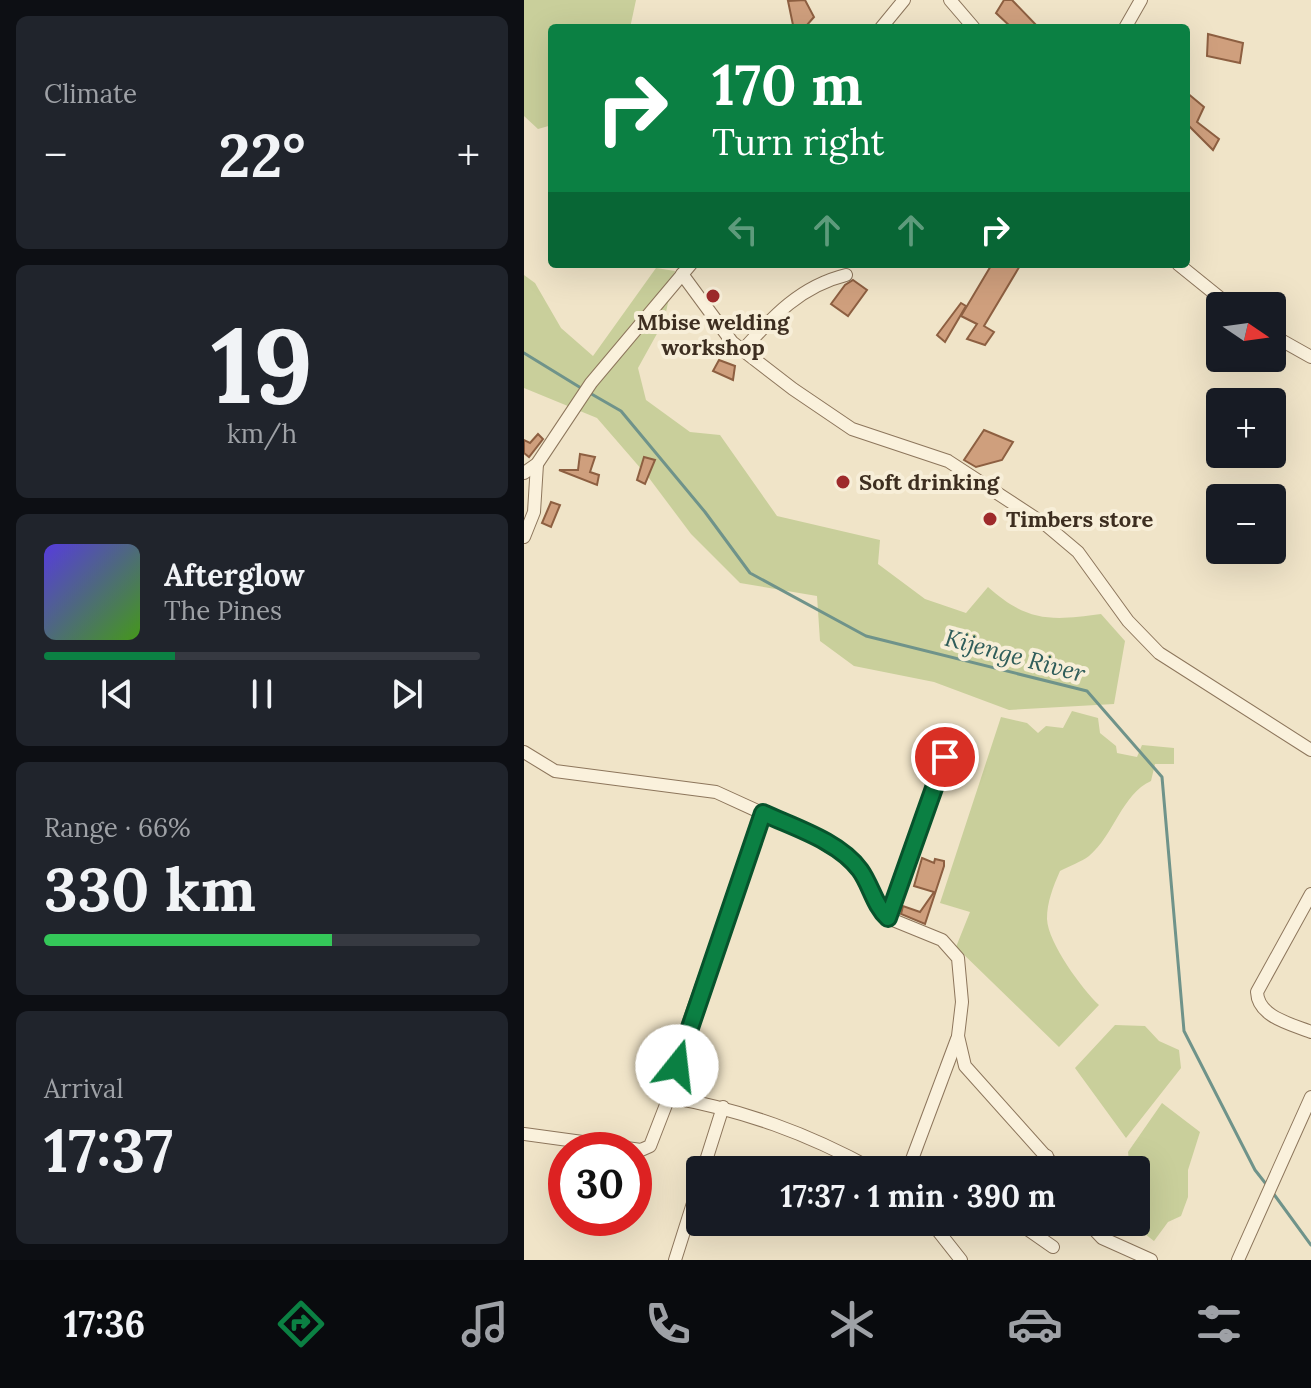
<!DOCTYPE html>
<meta charset="utf-8">
<style>
body{margin:0;font-family:Lora,serif;background:#20242c;color:#f1f3f6;height:100vh;display:flex;flex-direction:column;font-size:30px;white-space:nowrap}
*{box-sizing:border-box;margin:0}
p{font-size:26px;color:#9ea1a6}
.icon{flex:none;width:44px;height:44px;fill:none;stroke:currentColor;stroke-width:2;stroke-linecap:round;stroke-linejoin:round}
.map{position:relative;flex:1;overflow:hidden}
.panel{display:flex;flex-direction:column;gap:16px;padding:16px;background:#0d0f14;width:524px}
.panel>*{flex:none}
.banner{position:absolute;left:24px;top:24px;width:642px;height:244px;border-radius:8px;box-shadow:0 8px 32px #0002;background:#0b8043;color:#fff;overflow:hidden}
.needle{width:52px;rotate:103deg}
.controls{position:absolute;left:682px;top:292px;display:grid;gap:16px}
.controls a{display:grid;place-items:center;width:80px;height:80px;border-radius:8px;background:#171b24;box-shadow:0 8px 32px #0002;font-size:40px}
.speed{position:absolute;left:24px;top:1132px;display:flex;gap:16px;font-size:40px;font-weight:700;text-align:center}
.speed>*{display:grid;place-content:center;width:104px;height:104px;border-radius:50%;background:#171b24;box-shadow:0 8px 32px #0002;line-height:1}
.speed .limit{border:12px solid #d22;background:#fff;color:#111}
.pin{position:absolute;display:grid;place-items:center;width:68px;height:68px;color:#fff;margin:-34px;border:4px solid #fff;border-radius:50%;box-shadow:0 2px 8px #0007}
.me{position:absolute;width:88px;margin:-44px;rotate:16deg;stroke-linejoin:round;filter:drop-shadow(0 0 6px #0008)}
.turn{display:flex;align-items:center;gap:28px;height:168px;padding:0 32px;font-size:36px}
.turn .icon{width:104px;height:104px;stroke-width:2.5}
.turn b{display:block;font-size:56px;line-height:68px}
.lanes{display:flex;align-items:center;height:76px;padding:0 32px;background:#0003;justify-content:center;gap:40px;direction:ltr}
.lanes .off{opacity:.35}
.big{font-size:60px;font-weight:700;line-height:1.1}
.panel .widget{flex:1;display:flex;flex-direction:column;justify-content:center;gap:12px;min-width:0;padding:0 28px;border-radius:12px;background:#20242c}
.panel .dial{align-items:center;gap:0}
.dial b{font-size:104px;line-height:1}
.song{display:flex;align-items:center;gap:24px}
.cover{width:96px;height:96px;border-radius:12px;background:linear-gradient(135deg,hsl(250 70% 55%),hsl(100 70% 35%))}
.played{height:8px;border-radius:4px;background:linear-gradient(90deg,#0b8043 30%,#363941 30%)}
.keys{display:flex;justify-content:space-around;direction:ltr}
.heat{display:flex;justify-content:space-between;align-items:center;font-size:44px;direction:ltr}
.charge{height:12px;border-radius:6px;background:linear-gradient(90deg,#34c759 66%,#363941 0)}
.trip{position:absolute;left:162px;top:1156px;width:464px;height:80px;border-radius:8px;background:#171b24;box-shadow:0 8px 32px #0002;font-weight:700;line-height:80px;text-align:center}
.tab-bar{display:flex;height:128px;justify-content:space-around;align-items:center;background:#090b0e;color:#9ea1a6}
.tab-bar .icon{width:56px;height:56px}
.tab-bar .current{color:#0b8043}
.tab-bar b{font-size:36px;color:#f1f3f6}
main{display:flex;flex:1;min-height:0}
.map>svg:first-child{display:block}
</style>
<main>
<section class="panel">
<div class="widget"><p>Climate</p>
<div class="heat"><a>−</a><b class="big">22°</b><a>+</a></div>
</div>
<div class="widget dial"><b>19</b><p>km/h</p></div>
<div class="widget">
<div class="song"><i class="cover"></i><div><b>Afterglow</b><p>The Pines</p></div></div>
<div class="played"></div>
<div class="keys"><svg class="icon" aria-label="previous" viewBox="0 0 24 24"><path d="M18 5L8 12l10 7zM5 5v14"/></svg><svg class="icon" aria-label="pause" viewBox="0 0 24 24"><path d="M8 5v14M16 5v14"/></svg><svg class="icon" aria-label="next" viewBox="0 0 24 24"><path d="M6 5l10 7-10 7zM19 5v14"/></svg></div>
</div>
<div class="widget"><p>Range · 66%</p><b class="big">330 km</b><div class="charge"></div></div>
<div class="widget"><p>Arrival</p><b class="big">17:37</b></div>
</section>
<div class="map">
<svg width="787" height="1260" viewBox="0 0 787 1260">
<rect width="100%" height="100%" fill="#f0e4c8"/>
<!-- green -->
<g fill="#c9cf9b">
<polygon points="0,0 112,0 106,28 28,28 28,125 14,129 0,116"/>
<path d="M132 268 151 271 140 321 114 368 122 400 166 432 196 435 253 516 356 540 354 564 401 599 442 613 464 587C503 622 527 621 577 614L601 641 590 704 485 710 410 682 330 666 296 641 293 596 216 583 167 534 125 478 73 418 0 388V275L11 283 37 328 69 356Z"/>
<path d="M548 711 574 718 576 733 592 746 593 753 613 757 618 745 650 748V764H631L627 781C598 794 590 835 565 856 557 862 545 866 536 871 529 887 523 902 523 919 524 943 558 989 575 1005L535 1047 432 947 446 912 416 903 477 717 503 723 514 733 522 726 539 728Z"/>
<polygon points="591,1025 621,1026 635,1041 655,1050 657,1068 602,1138 551,1068"/>
<polygon points="638,1103 676,1132 664,1170 664,1197 657,1216 644,1222 630,1241 617,1231 625,1199 612,1193 612,1170 606,1170 604,1152"/>
</g>
<g fill="none" stroke-linecap="round" stroke-linejoin="round">
<!-- stream -->
<g stroke="#6f938a" stroke-width="3">
<polyline points="0,353 57,388"/>
<polyline points="64,392 97,411 181,512 226,573 342,636 563,691 638,777 660,1031 731,1170 742,1184"/>
<polyline points="749,1193 787,1245"/>
</g>
</g>
<!-- building -->
<g fill="#cf9f7d" stroke="#8d5f41" stroke-width="2">
<polygon points="281,0 290,17 283,25 269,25 264,1"/>
<polygon points="480,0 488,0 515,28 488,28 472,13"/>
<polygon points="684,34 719,43 716,63 683,56"/>
<polygon points="662,92 680,107 673,122 695,139 689,150 662,123"/>
<polygon points="468,264 497,264 460,326 470,332 461,345 443,339 453,324 437,316"/>
<polygon points="329,280 343,290 324,316 307,304 321,285"/>
<polygon points="437,303 442,306 421,342 413,335"/>
<polygon points="195,360 211,366 209,380 189,371"/>
<polygon points="460,430 489,442 478,460 452,467 440,460"/>
<polygon points="14,434 19,439 5,457 0,453 0,440 6,443"/>
<polygon points="56,454 71,457 66,472 75,475 73,485 35,470 54,470"/>
<polygon points="120,457 131,460 121,484 113,480"/>
<polygon points="27,502 36,505 27,527 18,523"/>
<polygon points="398,858 410,863 411,859 420,861 420,866 401,924 377,914 379,906 396,912 410,892 390,886"/>
</g>
<g fill="none" stroke-linecap="round" stroke-linejoin="round">
<defs>
<g id="minor">
<polyline points="426,0 450,28"/>
<polyline points="357,28 380,0"/>
<polyline points="601,28 617,0"/>
<polyline points="654,264 706,306"/>
<polyline points="158,274 208,342 269,389 328,429 424,461 522,525 554,552 604,621 635,653 787,750"/>
<polyline points="748,335 787,357"/>
<path d="M219 350C249 316 277 286 322 275"/>
<polyline points="0,473 13,464 67,383 167,264"/>
<polyline points="0,537 10,512 13,464"/>
<polyline points="0,752 31,771 192,792 286,835 324,858 336,869 357,911 364,918 418,940 434,958 438,1002 434,1036 441,1066 534,1170"/>
<path d="M787 894 733 992C734 1017 767 1024 787 1032"/>
<polyline points="364,918 421,757"/>
<path d="M145 1097C219 1110 283 1133 350 1170"/>
<polyline points="0,1134 117,1150 126,1146 145,1097 160,1035 239,813"/>
<polyline points="179,1170 199,1107"/>
<polyline points="384,1170 433,1039"/>
<polyline points="515,1170 523,1156"/>
<polyline points="407,1222 437,1260"/>
<polyline points="493,1222 529,1247"/>
<polyline points="563,1222 578,1238 627,1260"/>
<polyline points="151,1260 176,1181"/>
<polyline points="714,1260 787,1097"/>
</g>
</defs>
<!-- minor casing -->
<use href="#minor" stroke="#8d765c" stroke-width="14"/>
<!-- minor -->
<use href="#minor" stroke="#faf1dc" stroke-width="12"/>
</g>
<g fill="none" stroke-linecap="round" stroke-linejoin="round">
<defs>
<path id="route" d="M153 1066 239 813C269 827 315 841 336 870 347 885 350 905 364 918L421 757"/>
</defs>
<!-- route casing -->
<use href="#route" stroke="#07532c" stroke-width="20"/>
<!-- route -->
<use href="#route" stroke="#0b8043" stroke-width="14"/>
</g>
<!-- markers -->
<g fill="#9e2a2b" stroke="#f7eed8" stroke-width="3">
<circle cx="189" cy="296" r="8"/>
<circle cx="319" cy="482" r="8"/>
<circle cx="466" cy="519" r="8"/>
</g>
<g text-anchor="middle" stroke-width="8" stroke-linejoin="round" paint-order="stroke">
<!-- poi labels -->
<g font-size="22" font-weight="bold" fill="#3d2e20" stroke="#f7eed8" text-anchor="start">
<text x="189" y="330" text-anchor="middle">Mbise welding<tspan x="189" dy="25">workshop</tspan></text>
<text x="335" y="490">Soft drinking</text>
<text x="482" y="527">Timbers store</text>
</g>
<!-- water labels -->
<g font-size="24" font-style="italic" fill="#2f5d5a" stroke="#f7eed8">
<text transform="translate(491 656) rotate(15)" y="8">Kijenge River</text>
</g>
</g>
</svg>
<div class="controls">
<a><svg class="needle" viewBox="-14 -14 28 28"><path d="M0-13l5 13h-10z" fill="#e53935"/><path d="M0 13l5-13h-10z" fill="#9ea1a6"/></svg></a>
<a>+</a>
<a>−</a>
</div>
<div class="speed"><div class="limit">30</div></div>
<div class="pin" style="left:421px;top:757px;background:#d93025"><svg class="icon" aria-label="arrive" viewBox="0 0 24 24"><path d="M6 21V4h12l-3 4 3 4H6"/></svg></div>
<svg class="me" style="left:153px;top:1066px" viewBox="-20 -20 40 40"><circle r="19" fill="#fff"/><path d="M0-13L10 11 0 6-10 11z" fill="#0b8043"/></svg>
<div class="trip">17:37 · 1 min · 390 m</div>
<div class="banner">
<div class="turn"><svg class="icon" aria-label="right" viewBox="0 0 24 24"><path d="M7 20v-9h11M14 6l5 5-5 5"/></svg><div><b>170 m</b>Turn right</div></div>
<div class="lanes"><svg class="icon off" aria-label="left" viewBox="0 0 24 24"><path d="M17 20v-9H6M10 6l-5 5 5 5"/></svg><svg class="icon off" aria-label="ahead" viewBox="0 0 24 24"><path d="M12 20V5M6 11l6-6 6 6"/></svg><svg class="icon off" aria-label="ahead" viewBox="0 0 24 24"><path d="M12 20V5M6 11l6-6 6 6"/></svg><svg class="icon" aria-label="right" viewBox="0 0 24 24"><path d="M7 20v-9h11M14 6l5 5-5 5"/></svg></div>
</div>
</div>
</main>
<nav class="tab-bar">
<b>17:36</b>
<svg class="icon current" aria-label="directions" viewBox="0 0 24 24"><path d="M12 3l9 9-9 9-9-9zM9 14v-3h6M13 9l2 2-2 2"/></svg>
<svg class="icon" aria-label="music" viewBox="0 0 24 24"><path d="M9 18V5l10-2v13"/><circle cx="6" cy="18" r="3"/><circle cx="16" cy="16" r="3"/></svg>
<svg class="icon" aria-label="phone" viewBox="0 0 24 24"><path d="M5 4h4l2 5-3 2q2 4 5 5l2-3 5 2v4C11 20 4 13 5 4z"/></svg>
<svg class="icon" aria-label="climate" viewBox="0 0 24 24"><path d="M12 3v18M4 7l16 10M4 17L20 7"/></svg>
<svg class="icon" aria-label="car" viewBox="0 0 24 24"><path d="M5 17H2v-5l4-1 3-4h7l3 4 3 1v5h-3M9 17h6M6 11h13"/><circle cx="7" cy="17" r="2"/><circle cx="17" cy="17" r="2"/></svg>
<svg class="icon" aria-label="filters" viewBox="0 0 24 24"><path d="M4 7h16M4 17h16"/><circle cx="9" cy="7" r="2"/><circle cx="15" cy="17" r="2"/></svg>
</nav>
